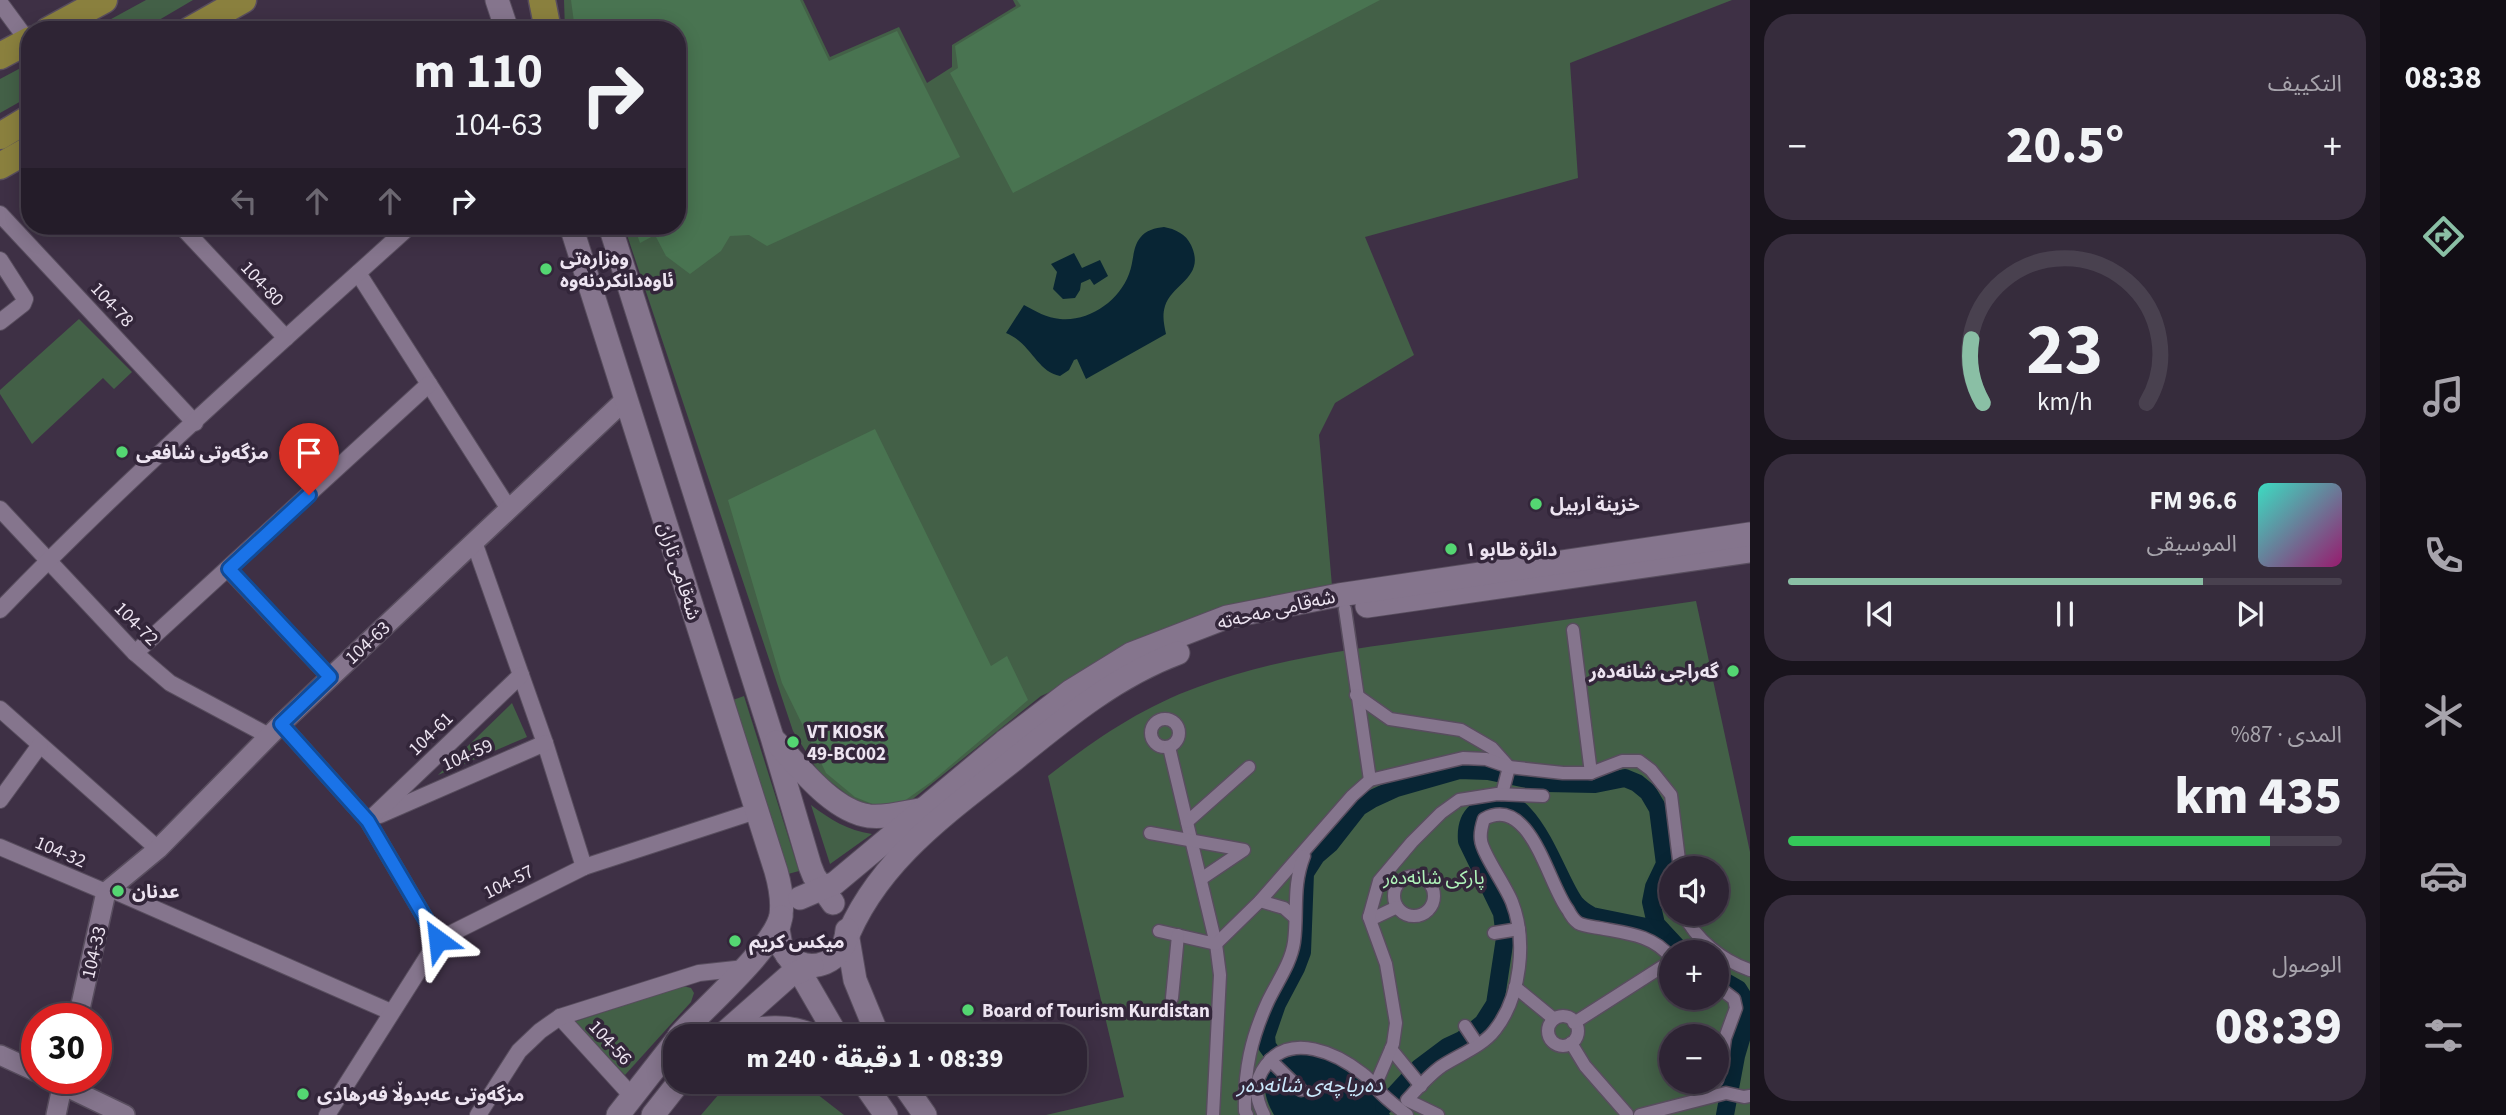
<!DOCTYPE html>
<html lang="ar">
<meta charset="utf-8">
<style>
body{margin:0;font-family:"Source Sans 3","Noto Sans Arabic",sans-serif;background:#362c3c;color:#f1f3f6;direction:rtl;height:100vh;display:flex;flex-direction:column;font-size:26px;white-space:nowrap}
*{box-sizing:border-box;margin:0}
p{font-size:23px;color:#a7a4ac}
.icon{flex:none;width:38px;height:38px;fill:none;stroke:currentColor;stroke-width:2;stroke-linecap:round;stroke-linejoin:round}
.map{position:relative;flex:1;overflow:hidden;direction:ltr}
.details{display:flex;flex-direction:column;gap:14px;padding:14px;background:#19141d;width:630px}
.details>*{flex:none}
.hud{position:absolute;left:21px;top:21px;width:665px;height:214px;border-radius:28px;box-shadow:0 4px 18px #0003,0 0 0 2px #49414f;direction:rtl;background:#2e2434;color:#f1f3f6;overflow:hidden}
.tools{position:absolute;left:1659px;top:856px;display:grid;gap:14px}
.tools a{display:grid;place-items:center;width:70px;height:70px;border-radius:50%;background:#2e2434;box-shadow:0 4px 18px #0003,0 0 0 2px #49414f;font-size:35px}
.speed{position:absolute;left:21px;top:1003px;display:flex;gap:14px;font-size:35px;font-weight:700;text-align:center}
.speed>*{display:grid;place-content:center;width:91px;height:91px;border-radius:50%;background:#2e2434;box-shadow:0 4px 18px #0003,0 0 0 2px #49414f;line-height:1}
.speed .limit{border:10px solid #d22;background:#fff;color:#111}
.pin{position:absolute;display:grid;place-items:center;width:60px;height:60px;color:#fff;margin:-72px -30px;border-radius:50% 50% 50% 0;rotate:-45deg;box-shadow:0 0 7px #0007}
.pin .icon{rotate:45deg}
.me{position:absolute;width:77px;margin:-38px;rotate:330deg;stroke-linejoin:round;filter:drop-shadow(0 0 5px #0008)}
.turn{display:flex;align-items:center;gap:24px;height:147px;padding:0 28px;font-size:32px}
.turn .icon{width:91px;height:91px;stroke-width:2.5}
.turn b{display:block;font-size:49px;line-height:60px}
.lanes{display:flex;align-items:center;height:66px;padding:0 28px;background:#0003;justify-content:center;gap:35px;direction:ltr}
.lanes .off{opacity:.35}
.big{font-size:52px;font-weight:800;line-height:1.1}
.details .widget{flex:1;display:flex;flex-direction:column;justify-content:center;gap:10px;min-width:0;padding:0 24px;border-radius:28px;background:#362c3c}
.details .dial{align-items:center;gap:0}
.dial svg{height:182px;overflow:visible;fill:none;stroke:#49414f;stroke-width:7;stroke-linecap:round;text-anchor:middle}
.dial text{fill:#f1f3f6;stroke:none}
.song{display:flex;align-items:center;gap:21px}
.cover{width:84px;height:84px;border-radius:10px;background:linear-gradient(135deg,hsl(170 70% 55%),hsl(320 70% 35%))}
.played{height:7px;border-radius:4px;background:linear-gradient(90deg,#8abfa5 75%,#49414f 75%)}
.keys{display:flex;justify-content:space-around;direction:ltr}
.heat{display:flex;justify-content:space-between;align-items:center;font-size:38px;direction:ltr}
.charge{height:10px;border-radius:5px;background:linear-gradient(90deg,#34c759 87%,#49414f 0)}
.trip{position:absolute;left:663px;top:1024px;width:424px;height:70px;border-radius:28px;background:#2e2434;box-shadow:0 4px 18px #0003,0 0 0 2px #49414f;font-weight:800;line-height:70px;text-align:center;direction:rtl}
main{display:flex;flex:1;min-height:0}
.dock{display:flex;flex-direction:column;width:126px;justify-content:space-around;align-items:center;background:#120e15;color:#a7a4ac}
.dock .icon{width:49px;height:49px}
.dock .current{color:#8abfa5}
.dock b{font-size:32px;color:#f1f3f6}
.map>svg:first-child{display:block}
</style>
<main>
<nav class="dock">
<b>08:38</b>
<svg class="icon current" aria-label="directions" viewBox="0 0 24 24"><path d="M12 3l9 9-9 9-9-9zM9 14v-3h6M13 9l2 2-2 2"/></svg>
<svg class="icon" aria-label="music" viewBox="0 0 24 24"><path d="M9 18V5l10-2v13"/><circle cx="6" cy="18" r="3"/><circle cx="16" cy="16" r="3"/></svg>
<svg class="icon" aria-label="phone" viewBox="0 0 24 24"><path d="M5 4h4l2 5-3 2q2 4 5 5l2-3 5 2v4C11 20 4 13 5 4z"/></svg>
<svg class="icon" aria-label="climate" viewBox="0 0 24 24"><path d="M12 3v18M4 7l16 10M4 17L20 7"/></svg>
<svg class="icon" aria-label="car" viewBox="0 0 24 24"><path d="M5 17H2v-5l4-1 3-4h7l3 4 3 1v5h-3M9 17h6M6 11h13"/><circle cx="7" cy="17" r="2"/><circle cx="17" cy="17" r="2"/></svg>
<svg class="icon" aria-label="filters" viewBox="0 0 24 24"><path d="M4 7h16M4 17h16"/><circle cx="9" cy="7" r="2"/><circle cx="15" cy="17" r="2"/></svg>
</nav>
<section class="details">
<div class="widget"><p>التكييف</p>
<div class="heat"><a>−</a><b class="big">20.5°</b><a>+</a></div>
</div>
<div class="widget dial"><svg viewBox="0 0 100 80">
<path d="M14 69A42 42 0 1 1 86 69"/>
<path d="M14 69A42 42 0 0 1 9 41" stroke="#8abfa5"/>
<text x="50" y="56" font-size="32" font-weight="700">23</text>
<text x="50" y="72" font-size="11">km/h</text>
</svg></div>
<div class="widget">
<div class="song"><i class="cover"></i><div><b>96.6 FM</b><p>الموسيقى</p></div></div>
<div class="played"></div>
<div class="keys"><svg class="icon" aria-label="previous" viewBox="0 0 24 24"><path d="M18 5L8 12l10 7zM5 5v14"/></svg><svg class="icon" aria-label="pause" viewBox="0 0 24 24"><path d="M8 5v14M16 5v14"/></svg><svg class="icon" aria-label="next" viewBox="0 0 24 24"><path d="M6 5l10 7-10 7zM19 5v14"/></svg></div>
</div>
<div class="widget"><p>المدى · 87%</p><b class="big">435 km</b><div class="charge"></div></div>
<div class="widget"><p>الوصول</p><b class="big">08:39</b></div>
</section>
<div class="map">
<svg width="1750" height="1115" viewBox="0 0 1750 1115">
<rect width="100%" height="100%" fill="#3e3045"/>
<!-- green -->
<g fill="#436047" fill-rule="evenodd">
<polygon points="146,0 193,0 142,30 91,30"/>
<polygon points="564,0 803,0 830,57 899,27 927,83 952,67 952,45 1016,6 1013,0 1732,0 1570,63 1578,178 1365,237 1414,355 1335,403 1319,435 1332,586 1212,618 1041,696 909,802 895,809 857,802 820,774 793,731 624,226 677,226 677,30 565,30"/>
<polygon points="30,63 30,96 0,113 0,79"/>
<polygon points="79,319 132,372 114,389 103,378 32,444 0,394 0,390"/>
<path d="M1696 601 1750 852V1115H1046L1124 1097 1048 776C1094 740 1142 707 1198 687 1273 659 1353 649 1432 638 1520 626 1608 614 1696 601ZM1671 868H1717V914H1671ZM1671 952H1717V998H1671ZM1671 1036H1717V1082H1671Z"/>
<polygon points="744,696 799,871 788,874 733,700"/>
<polygon points="512,703 527,737 438,775"/>
<path d="M811 805C831 820 847 830 872 834L830 864Z"/>
<polygon points="683,986 691,988 694,993 691,1002 625,1075 574,1022"/>
<polygon points="735,1082 795,1082 817,1094 844,1115 701,1115 719,1094"/>
</g>
<!-- forest -->
<g fill="#497451">
<polygon points="571,0 800,0 829,61 897,31 960,157 767,246 749,235 730,236 721,251 690,274 666,256 655,235 640,243 634,226 677,226 677,30 575,30"/>
<polygon points="1017,0 1380,0 1013,193 950,73 958,68 955,46 1021,6"/>
<polygon points="875,429 991,666 1007,656 1028,700 931,782 890,811 855,797 826,773 782,683 728,500"/>
</g>
<!-- water -->
<g fill="#082534">
<path d="M1164 227C1175 229 1186 234 1191 245 1206 277 1173 283 1165 306 1162 316 1164 324 1166 334L1086 379 1077 359 1074 360 1069 370 1060 376C1037 372 1031 343 1006 333L1024 305C1035 311 1047 318 1060 319 1089 322 1119 301 1129 274 1134 262 1132 248 1140 238 1146 230 1155 228 1164 227Z"/>
<polygon points="1074,253 1082,268 1100,260 1108,276 1094,285 1090,279 1081,283 1080,290 1075,298 1063,299 1053,289 1057,272 1051,264"/>
<path d="M1310 1053 1343 1063 1377 1093 1390 1115H1274C1253 1079 1270 1055 1310 1053Z"/>
</g>
<g fill="none" stroke-linecap="round" stroke-linejoin="round">
<!-- canal -->
<g stroke="#082534" stroke-width="18">
<polyline points="1717,977 1738,989 1746,1002 1748,1015 1736,1056 1725,1115"/>
<polyline points="1278,1061 1267,1046 1266,1036 1277,1004 1296,968 1302,952 1305,873 1316,856 1330,844 1359,807 1372,799 1396,788 1459,770 1488,771 1546,783 1595,784 1625,778 1637,783 1648,792 1658,809 1665,864 1654,887 1651,902 1656,924 1682,952"/>
<path d="M1384 1106 1419 1068 1447 1047 1462 1040 1483 1023 1495 1004 1505 938 1502 913 1467 841C1466 830 1467 820 1476 812 1526 767 1555 878 1575 903 1580 909 1585 912 1592 916L1661 930"/>
</g>
<defs>
<g id="pedestrian">
<polyline points="1345,609 1370,780"/>
<polyline points="1573,630 1591,773"/>
<polyline points="1356,695 1390,719 1461,730 1492,748 1509,767 1502,794"/>
<circle cx="1165" cy="733" r="14"/>
<polyline points="1169,747 1216,944 1220,975 1213,1115"/>
<polyline points="1187,822 1249,767"/>
<polyline points="1150,833 1244,850 1201,879"/>
<circle cx="1414" cy="896" r="20"/>
<polyline points="1260,901 1284,908 1293,916"/>
<path d="M1684 914C1695 939 1723 961 1750 970"/>
<polyline points="1369,917 1376,917 1397,907"/>
<polyline points="1159,931 1216,944 1260,901 1352,796 1370,780 1463,758 1486,759 1509,767 1563,773 1591,773 1622,761 1639,761 1651,770 1671,795 1680,868"/>
<polyline points="1494,933 1519,929"/>
<polyline points="1717,986 1734,999 1736,1008 1725,1038 1721,1066 1717,1080"/>
<polyline points="1515,987 1554,1019"/>
<polyline points="1172,998 1178,935"/>
<circle cx="1563" cy="1031" r="15"/>
<polyline points="1574,1023 1671,961"/>
<polyline points="1465,1026 1477,1044"/>
<polyline points="1571,1043 1585,1066 1627,1114"/>
<polyline points="1391,1049 1421,1086"/>
<polyline points="1270,1060 1301,1090"/>
<polyline points="1375,1086 1393,1044 1396,1023 1386,964 1369,917 1379,881 1412,842 1441,813 1459,800 1497,794 1543,796"/>
<path d="M1247 1115 1245 1111C1244 1070 1251 1038 1268 1001 1277 982 1291 963 1294 942 1298 912 1292 886 1304 856"/>
<path d="M1264 1115C1255 1097 1253 1082 1266 1065 1291 1032 1337 1053 1363 1074 1369 1078 1373 1084 1378 1090 1386 1099 1397 1107 1407 1115"/>
<path d="M1438 1115 1407 1100C1418 1088 1429 1075 1442 1066 1459 1055 1483 1046 1495 1030 1521 997 1527 940 1512 902 1506 886 1482 853 1481 840 1480 833 1482 825 1484 819 1531 794 1548 885 1568 910 1570 914 1574 920 1578 923 1583 926 1593 927 1599 928 1625 933 1654 935 1671 958"/>
<polyline points="1640,1115 1726,1093 1744,1097 1750,1096"/>
</g>
<g id="minor">
<polyline points="0,3 28,41"/>
<polyline points="0,214 195,423"/>
<polyline points="181,226 286,338"/>
<polyline points="0,260 25,299 23,304 0,322"/>
<polyline points="358,273 509,509"/>
<polyline points="0,509 135,653 170,683 269,736"/>
<polyline points="474,542 545,743 584,867"/>
<polyline points="228,569 330,677"/>
<path d="M0 610C130 475 272 351 410 226"/>
<polyline points="135,653 429,384"/>
<polyline points="0,709 158,849"/>
<polyline points="281,724 368,821 438,940"/>
<polyline points="0,800 40,745"/>
<polyline points="380,815 545,743"/>
<polyline points="368,821 521,675"/>
<polyline points="0,847 106,892"/>
<polyline points="112,890 391,1012"/>
<polyline points="560,1017 631,1095"/>
<polyline points="327,1115 438,940 584,867 756,811"/>
<polyline points="478,1115 519,1051 540,1031 560,1017 699,973 745,968"/>
</g>
<g id="tertiary">
<polyline points="78,1018 106,892 158,849 281,724 626,399"/>
<polyline points="0,1055 37,1072"/>
<polyline points="48,1078 125,1115"/>
<polyline points="56,1115 64,1078"/>
</g>
<g id="secondary">
<polyline points="497,0 507,30"/>
<path d="M571 226 776 871C780 885 783 900 781 915 775 947 703 1009 679 1036"/>
<polyline points="610,226 772,737 810,866 814,876 833,903"/>
<polyline points="1367,606 1750,551"/>
<path d="M776 742C800 768 833 811 869 816 887 818 906 812 924 809"/>
<polyline points="800,898 835,883 1004,742 1071,691 1131,654 1227,617 1339,595 1750,534"/>
<polyline points="781,917 778,929 781,946 804,979 837,1036"/>
<polyline points="847,933 855,980 878,1036"/>
<path d="M844 945C874 864 945 814 1010 763 1063 720 1114 677 1178 653"/>
<path d="M787 955C811 977 845 962 847 930"/>
<path d="M722 1035C752 1030 785 1021 813 1036"/>
<polyline points="721,1036 789,976 812,966"/>
<polyline points="863,1082 886,1115"/>
<polyline points="902,1082 925,1115"/>
<polyline points="618,1115 676,1041"/>
<polyline points="653,1115 679,1082"/>
</g>
<g id="trunk">
<polyline points="542,0 548,30"/>
<polyline points="49,30 104,0"/>
<polyline points="190,30 243,0"/>
<polyline points="0,56 30,40"/>
<polyline points="0,136 30,118"/>
<polyline points="0,166 30,149"/>
</g>
</defs>
<!-- pedestrian casing -->
<use href="#pedestrian" stroke="#584d5e" stroke-width="15"/>
<!-- minor casing -->
<use href="#minor" stroke="#584d5e" stroke-width="18"/>
<!-- tertiary casing -->
<use href="#tertiary" stroke="#584d5e" stroke-width="22"/>
<!-- secondary casing -->
<use href="#secondary" stroke="#584d5e" stroke-width="25"/>
<!-- trunk casing -->
<use href="#trunk" stroke="#584d5e" stroke-width="29"/>
<!-- pedestrian -->
<use href="#pedestrian" stroke="#85758d" stroke-width="12"/>
<!-- minor -->
<use href="#minor" stroke="#85758d" stroke-width="16"/>
<!-- tertiary -->
<use href="#tertiary" stroke="#85758d" stroke-width="19"/>
<!-- secondary -->
<use href="#secondary" stroke="#85758d" stroke-width="23"/>
<!-- trunk -->
<use href="#trunk" stroke="#8a803e" stroke-width="26"/>
</g>
<g fill="none" stroke-linecap="round" stroke-linejoin="round">
<defs>
<polyline id="route" points="309,495 229,569 330,677 281,724 368,821 438,940"/>
</defs>
<!-- route casing -->
<use href="#route" stroke="#114b97" stroke-width="18"/>
<!-- route -->
<use href="#route" stroke="#1a73e8" stroke-width="12"/>
</g>
<!-- markers -->
<g fill="#54d672" stroke="#33263a" stroke-width="2.5">
<circle cx="546" cy="269" r="7"/>
<circle cx="122" cy="452" r="7"/>
<circle cx="1536" cy="504" r="7"/>
<circle cx="1451" cy="549" r="7"/>
<circle cx="1733" cy="671" r="7"/>
<circle cx="793" cy="742" r="7"/>
<circle cx="118" cy="891" r="7"/>
<circle cx="735" cy="941" r="7"/>
<circle cx="968" cy="1010" r="7"/>
<circle cx="303" cy="1094" r="7"/>
</g>
<g text-anchor="middle" stroke-width="7" stroke-linejoin="round" paint-order="stroke">
<!-- poi labels -->
<g font-size="19" font-weight="bold" fill="#ede4f1" stroke="#33263a" text-anchor="start">
<text x="560" y="265">وەزارەتی<tspan x="560" dy="22">ئاوەدانکردنەوە</tspan></text>
<text x="136" y="459">مزگەوتی شافعی</text>
<text x="1550" y="511">خزينة اربيل</text>
<text x="1465" y="556">دائرة طابو ١</text>
<text x="1719" y="678" text-anchor="end">گەراجی شانەدەر</text>
<text x="807" y="738">VT KIOSK<tspan x="807" dy="22">49-BC002</tspan></text>
<text x="132" y="898">عدنان</text>
<text x="749" y="948">ميكس كريم</text>
<text x="982" y="1017">Board of Tourism Kurdistan</text>
<text x="317" y="1101">مزگەوتی عەبدوڵا فەرهادی</text>
</g>
<!-- street labels -->
<g font-size="19" fill="#ede4f1" stroke="#33263a">
<text transform="translate(263 283) rotate(47)" y="7">104-80</text>
<text transform="translate(113 304) rotate(47)" y="7">104-78</text>
<text transform="translate(680 571) rotate(72)" y="7">شەقامی تاران</text>
<text transform="translate(1276 609) rotate(-13)" y="7">شەقامی مەحەتە</text>
<text transform="translate(137 623) rotate(45)" y="7">104-72</text>
<text transform="translate(367 642) rotate(-43)" y="7">104-63</text>
<text transform="translate(430 733) rotate(-44)" y="7">104-61</text>
<text transform="translate(467 754) rotate(-24)" y="7">104-59</text>
<text transform="translate(61 851) rotate(23)" y="7">104-32</text>
<text transform="translate(508 881) rotate(-27)" y="7">104-57</text>
<text transform="translate(93 952) rotate(-77)" y="7">104-33</text>
<text transform="translate(611 1042) rotate(47)" y="7">104-56</text>
</g>
<!-- park labels -->
<g font-size="19" fill="#b0f4ba" stroke="#33263a">
<text x="1434" y="884">پارکی شانەدەر</text>
</g>
<!-- water labels -->
<g font-size="21" font-style="italic" fill="#cae9fc" stroke="#33263a">
<text x="1310" y="1092">دەریاچەی شانەدەر</text>
</g>
</g>
</svg>
<div class="tools">
<a><svg class="icon" aria-label="sound" viewBox="0 0 24 24"><path d="M4 9h4l5-4v14l-5-4H4zM17 9q2 3 0 6"/></svg></a>
<a>+</a>
<a>−</a>
</div>
<div class="speed"><div class="limit">30</div></div>
<div class="pin" style="left:309px;top:495px;background:#d93025"><svg class="icon" aria-label="arrive" viewBox="0 0 24 24"><path d="M6 21V4h12l-3 4 3 4H6"/></svg></div>
<svg class="me" style="left:438px;top:940px" viewBox="-20 -20 40 40"><path d="M0-17L14 15 0 8-14 15z" fill="#1a73e8" stroke="#fff" stroke-width="4"/></svg>
<div class="trip">08:39 · 1 دقيقة · 240 m</div>
<div class="hud">
<div class="turn"><svg class="icon" aria-label="right" viewBox="0 0 24 24"><path d="M7 20v-9h11M14 6l5 5-5 5"/></svg><div><b>110 m</b>104-63</div></div>
<div class="lanes"><svg class="icon off" aria-label="left" viewBox="0 0 24 24"><path d="M17 20v-9H6M10 6l-5 5 5 5"/></svg><svg class="icon off" aria-label="ahead" viewBox="0 0 24 24"><path d="M12 20V5M6 11l6-6 6 6"/></svg><svg class="icon off" aria-label="ahead" viewBox="0 0 24 24"><path d="M12 20V5M6 11l6-6 6 6"/></svg><svg class="icon" aria-label="right" viewBox="0 0 24 24"><path d="M7 20v-9h11M14 6l5 5-5 5"/></svg></div>
</div>
</div>
</main>
